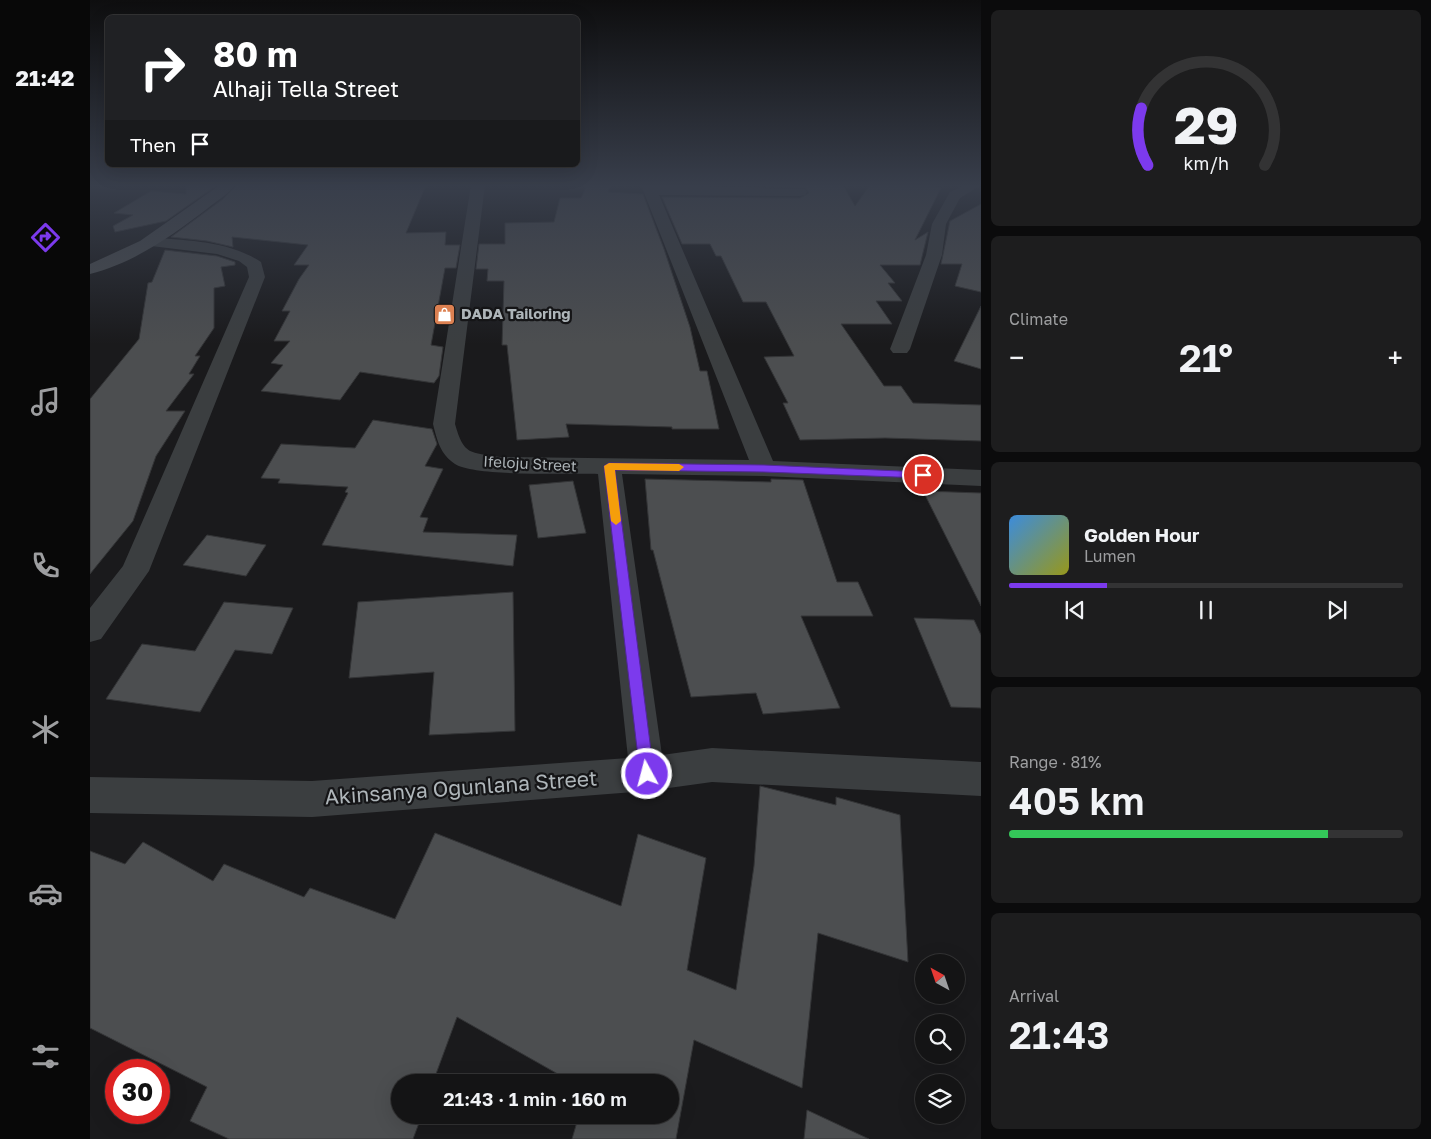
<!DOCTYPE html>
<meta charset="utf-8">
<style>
body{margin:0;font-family:"Golos Text",sans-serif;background:#1d1d1e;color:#f1f3f6;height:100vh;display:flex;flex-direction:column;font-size:19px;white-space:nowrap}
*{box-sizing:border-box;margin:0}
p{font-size:16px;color:#9d9ea0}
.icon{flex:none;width:28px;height:28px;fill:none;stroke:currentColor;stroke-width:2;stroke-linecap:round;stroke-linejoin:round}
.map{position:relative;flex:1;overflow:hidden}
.details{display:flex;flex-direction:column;gap:10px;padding:10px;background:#0b0b0c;width:450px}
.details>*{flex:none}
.banner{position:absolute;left:15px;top:15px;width:475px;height:152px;border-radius:8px;box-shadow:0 5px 20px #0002,0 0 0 1px #333334;background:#202124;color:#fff;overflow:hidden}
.needle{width:32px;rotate:320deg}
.controls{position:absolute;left:825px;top:954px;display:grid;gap:10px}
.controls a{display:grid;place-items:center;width:50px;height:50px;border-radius:50%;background:#141415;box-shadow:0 5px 20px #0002,0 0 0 1px #333334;font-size:25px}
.speed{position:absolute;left:15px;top:1059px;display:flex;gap:10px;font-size:25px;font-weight:700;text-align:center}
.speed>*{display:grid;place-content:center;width:65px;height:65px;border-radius:50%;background:#141415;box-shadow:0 5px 20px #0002,0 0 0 1px #333334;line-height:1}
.speed .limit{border:8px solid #d22;background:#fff;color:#111}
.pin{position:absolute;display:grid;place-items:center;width:42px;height:42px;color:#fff;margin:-21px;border:2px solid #fff;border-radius:50%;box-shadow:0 1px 5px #0007}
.me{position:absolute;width:55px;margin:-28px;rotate:353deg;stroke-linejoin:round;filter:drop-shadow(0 0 4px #0008)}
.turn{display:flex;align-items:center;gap:18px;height:105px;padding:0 25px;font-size:22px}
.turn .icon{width:65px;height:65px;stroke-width:2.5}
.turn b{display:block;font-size:35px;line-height:42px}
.then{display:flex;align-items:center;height:48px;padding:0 25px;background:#0003;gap:10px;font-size:19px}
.big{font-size:38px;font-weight:600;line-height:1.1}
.details .tile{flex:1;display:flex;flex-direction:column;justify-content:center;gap:8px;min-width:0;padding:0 18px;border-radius:8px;background:#1d1d1e}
.details .dial{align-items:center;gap:0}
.dial svg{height:130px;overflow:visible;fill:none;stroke:#333334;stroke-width:7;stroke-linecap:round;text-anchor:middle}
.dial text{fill:#f1f3f6;stroke:none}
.song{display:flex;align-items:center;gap:15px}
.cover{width:60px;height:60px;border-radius:8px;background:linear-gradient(135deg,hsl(210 70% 55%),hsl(60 70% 35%))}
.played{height:5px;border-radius:2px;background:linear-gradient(90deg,#7c3aed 25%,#333334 25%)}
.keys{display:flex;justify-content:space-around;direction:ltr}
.heat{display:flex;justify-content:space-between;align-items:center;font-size:28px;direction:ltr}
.charge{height:8px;border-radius:4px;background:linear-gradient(90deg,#34c759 81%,#333334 0)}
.trip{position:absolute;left:301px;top:1074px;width:288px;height:50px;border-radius:25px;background:#141415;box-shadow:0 5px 20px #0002,0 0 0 1px #333334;font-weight:600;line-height:50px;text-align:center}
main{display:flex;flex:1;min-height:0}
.tabs{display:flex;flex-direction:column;width:90px;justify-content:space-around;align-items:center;background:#080808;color:#9d9ea0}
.tabs .icon{width:35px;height:35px}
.tabs .on{color:#7c3aed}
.tabs b{font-size:22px;color:#f1f3f6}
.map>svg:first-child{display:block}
</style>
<main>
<nav class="tabs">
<b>21:42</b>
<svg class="icon on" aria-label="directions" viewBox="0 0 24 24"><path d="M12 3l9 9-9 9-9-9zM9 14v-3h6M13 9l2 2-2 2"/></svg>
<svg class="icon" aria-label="music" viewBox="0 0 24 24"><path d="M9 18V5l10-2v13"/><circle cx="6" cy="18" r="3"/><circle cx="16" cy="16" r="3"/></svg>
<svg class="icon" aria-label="phone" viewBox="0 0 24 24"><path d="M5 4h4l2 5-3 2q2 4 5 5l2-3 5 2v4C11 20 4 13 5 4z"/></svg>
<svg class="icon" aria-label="climate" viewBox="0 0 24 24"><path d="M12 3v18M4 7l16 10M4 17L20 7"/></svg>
<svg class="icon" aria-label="car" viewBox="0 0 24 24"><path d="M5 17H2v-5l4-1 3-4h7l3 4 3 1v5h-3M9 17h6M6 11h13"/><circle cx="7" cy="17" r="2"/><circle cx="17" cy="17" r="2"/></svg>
<svg class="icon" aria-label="filters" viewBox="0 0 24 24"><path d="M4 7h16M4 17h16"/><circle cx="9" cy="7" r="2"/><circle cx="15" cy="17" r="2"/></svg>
</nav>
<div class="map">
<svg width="891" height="1139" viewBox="0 0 891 1139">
<rect width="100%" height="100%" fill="#1a1a1c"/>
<!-- building -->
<g fill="#4c4e50" stroke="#343537">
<polygon points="96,185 127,185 76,221 25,232 23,226 43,215 24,213 61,191 96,194"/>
<polygon points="147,185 336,185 316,233 356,232 355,245 370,245 366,268 355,268 341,345 353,347 349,376 344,383 270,372 250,400 171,391 193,365 181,363 200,341 184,341 200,311 192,311 209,279 219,265 204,265 218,245 142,237 143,247 117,241 81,237 133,199"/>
<polygon points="497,185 521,185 518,192 553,194 574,249 600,327 610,371 617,371 629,429 582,429 582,427 476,424 479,437 427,440 417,345 412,345 414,281 397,281 398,269 386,269 389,244 415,244 415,223 464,222 470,198 491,198"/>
<polygon points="643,185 753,185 765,206 780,185 832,185 851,188 825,240 838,232 830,265 790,265 805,283 798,283 812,301 786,301 802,324 751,324 794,386 811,386 823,403 891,405 891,441 795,438 710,440 693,403 698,403 674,357 704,356 676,302 653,302 631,256 626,256 620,244 592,244 572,197 710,198 719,193 715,187"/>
<polygon points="891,204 891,292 865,286 872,264 851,264 860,221"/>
<polygon points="75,250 127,256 145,262 145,265 131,267 135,286 124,288 124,328 105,356 110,356 99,374 104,374 76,411 95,411 66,456 43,521 0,574 0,399 49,339 58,283 62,282"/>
<polygon points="891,306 891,369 864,361"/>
<polygon points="283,420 342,429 347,444 335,466 353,469 330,517 338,518 333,532 427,535 423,566 232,545 258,493 255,492 258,487 188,483 190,479 171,478 191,444 265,448"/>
<polygon points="555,479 681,482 681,479 713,480 747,582 768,582 783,616 711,616 750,708 673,714 666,693 601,697 563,550 561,550"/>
<polygon points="483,481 496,533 448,538 439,485"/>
<polygon points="833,491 891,493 891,606"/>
<polygon points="117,535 176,545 156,576 93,565"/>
<polygon points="423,592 425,731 339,735 344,672 259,678 268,602"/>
<polygon points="134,602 203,608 182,654 145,650 110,712 16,699 52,644 105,651"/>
<polygon points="824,618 884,620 891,635 891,708 861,707"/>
<polygon points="670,786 746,805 746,797 810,815 818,962 728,933 712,1088 604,1040 586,1139 482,1139 489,1115 580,1115 580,1082 482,1082 367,1017 343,1082 310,1082 310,1115 332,1115 323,1139 139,1139 100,1121 117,1087 0,1028 0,851 35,864 53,842 123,881 134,864 214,897 220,888 305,919 345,833 531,906 548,834 616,858 597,970 646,990 664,866"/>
<polygon points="717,1110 779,1139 714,1139"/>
</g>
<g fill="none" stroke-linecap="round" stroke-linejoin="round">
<!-- minor -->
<g fill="#3b3e40" fill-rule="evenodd">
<path d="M381 185H395L365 424C374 456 380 452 410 457L659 460 551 185 715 189 717 192 715 195 710 196 569 195 683 461 891 470V486L674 476 532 474 572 755 622 748 891 762V796L622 782 557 791 222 817 0 813V777L222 781 538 758 508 474C480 473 385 477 365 464 350 454 347 440 343 424Z"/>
<polygon points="875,185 891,185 870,198 856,224 852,255 820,349 817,353 803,353 800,349 836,255 842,224 860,192"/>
<path d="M58 237C97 241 137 240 171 262L175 277 59 571 11 639 0 642V608L33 566 159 277 157 267 149 261 127 254 53 245 50 242Z"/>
</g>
<!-- secondary -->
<path fill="#4a4d50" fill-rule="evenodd" d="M130 185H145C138 194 127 201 118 208 83 235 44 263 0 274V264L50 241Z"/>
</g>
<!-- sky -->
<linearGradient id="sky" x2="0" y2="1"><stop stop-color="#0e0e0f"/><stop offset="0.54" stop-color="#383e4b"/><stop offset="1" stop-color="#383e4b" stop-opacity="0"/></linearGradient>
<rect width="891" height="344" fill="url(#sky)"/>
<!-- route -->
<polygon fill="#7c3aed" stroke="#51269a" points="519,463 674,465 833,472 838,475 833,478 674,472 525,470 564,774 562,779 557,781 552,779 550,774 514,466"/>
<!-- slow -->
<polygon fill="#f59e0b" points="519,463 589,464 594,467 589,471 525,470 531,521 526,525 521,521 514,466"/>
<!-- icons -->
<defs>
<symbol id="shop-square" viewBox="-11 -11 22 22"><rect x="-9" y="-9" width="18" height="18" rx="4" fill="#dc8051" stroke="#151517"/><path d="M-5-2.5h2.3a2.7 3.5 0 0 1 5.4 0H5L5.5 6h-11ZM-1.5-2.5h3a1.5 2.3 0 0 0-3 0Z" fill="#fff"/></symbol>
</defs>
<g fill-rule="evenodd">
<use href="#shop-square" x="342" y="302" width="25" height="25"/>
</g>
<g text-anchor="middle" stroke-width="4.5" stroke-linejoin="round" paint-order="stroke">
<!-- far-poi labels -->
<g font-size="15" font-weight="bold" fill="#aeb5b9" stroke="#151517" text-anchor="start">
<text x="371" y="319">DADA Tailoring</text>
</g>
<!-- far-street labels -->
<g font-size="15" fill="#aeb5b9" stroke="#151517">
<text transform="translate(440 464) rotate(3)" y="5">Ifeloju Street</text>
</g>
<!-- near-street labels -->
<g font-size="21" fill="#aeb5b9" stroke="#151517">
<text transform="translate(371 788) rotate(-4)" y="7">Akinsanya Ogunlana Street</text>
</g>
</g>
</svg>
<div class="controls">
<a><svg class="needle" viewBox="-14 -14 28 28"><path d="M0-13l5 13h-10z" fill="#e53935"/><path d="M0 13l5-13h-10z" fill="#9d9ea0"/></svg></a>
<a><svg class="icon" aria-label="search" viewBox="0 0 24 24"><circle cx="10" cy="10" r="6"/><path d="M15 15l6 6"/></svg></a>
<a><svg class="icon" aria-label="layers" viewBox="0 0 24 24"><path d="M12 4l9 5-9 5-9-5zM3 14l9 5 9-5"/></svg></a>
</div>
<div class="speed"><div class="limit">30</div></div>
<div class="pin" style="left:833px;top:475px;background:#d93025"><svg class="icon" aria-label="arrive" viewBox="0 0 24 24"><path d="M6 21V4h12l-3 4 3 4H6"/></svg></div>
<svg class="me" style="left:557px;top:774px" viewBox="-20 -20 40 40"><circle r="17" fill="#7c3aed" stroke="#fff" stroke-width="3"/><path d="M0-11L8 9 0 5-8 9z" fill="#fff"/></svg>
<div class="trip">21:43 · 1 min · 160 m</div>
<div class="banner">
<div class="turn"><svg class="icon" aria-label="right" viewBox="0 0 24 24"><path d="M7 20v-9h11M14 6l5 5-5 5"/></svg><div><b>80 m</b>Alhaji Tella Street</div></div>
<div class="then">Then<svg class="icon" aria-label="arrive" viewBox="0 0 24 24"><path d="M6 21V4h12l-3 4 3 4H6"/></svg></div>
</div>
</div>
<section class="details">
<div class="tile dial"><svg viewBox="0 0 100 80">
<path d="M14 69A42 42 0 1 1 86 69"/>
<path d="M14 69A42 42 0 0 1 10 34" stroke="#7c3aed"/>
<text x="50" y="56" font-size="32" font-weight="700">29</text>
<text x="50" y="72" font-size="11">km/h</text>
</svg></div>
<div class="tile"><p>Climate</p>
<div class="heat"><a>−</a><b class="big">21°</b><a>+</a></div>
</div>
<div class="tile">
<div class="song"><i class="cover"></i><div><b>Golden Hour</b><p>Lumen</p></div></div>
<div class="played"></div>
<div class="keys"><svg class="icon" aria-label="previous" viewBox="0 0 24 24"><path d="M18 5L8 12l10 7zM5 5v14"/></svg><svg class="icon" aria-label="pause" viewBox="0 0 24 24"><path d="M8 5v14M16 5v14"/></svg><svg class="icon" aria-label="next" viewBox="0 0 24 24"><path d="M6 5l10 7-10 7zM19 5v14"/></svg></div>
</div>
<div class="tile"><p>Range · 81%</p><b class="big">405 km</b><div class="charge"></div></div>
<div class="tile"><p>Arrival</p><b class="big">21:43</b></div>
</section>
</main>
